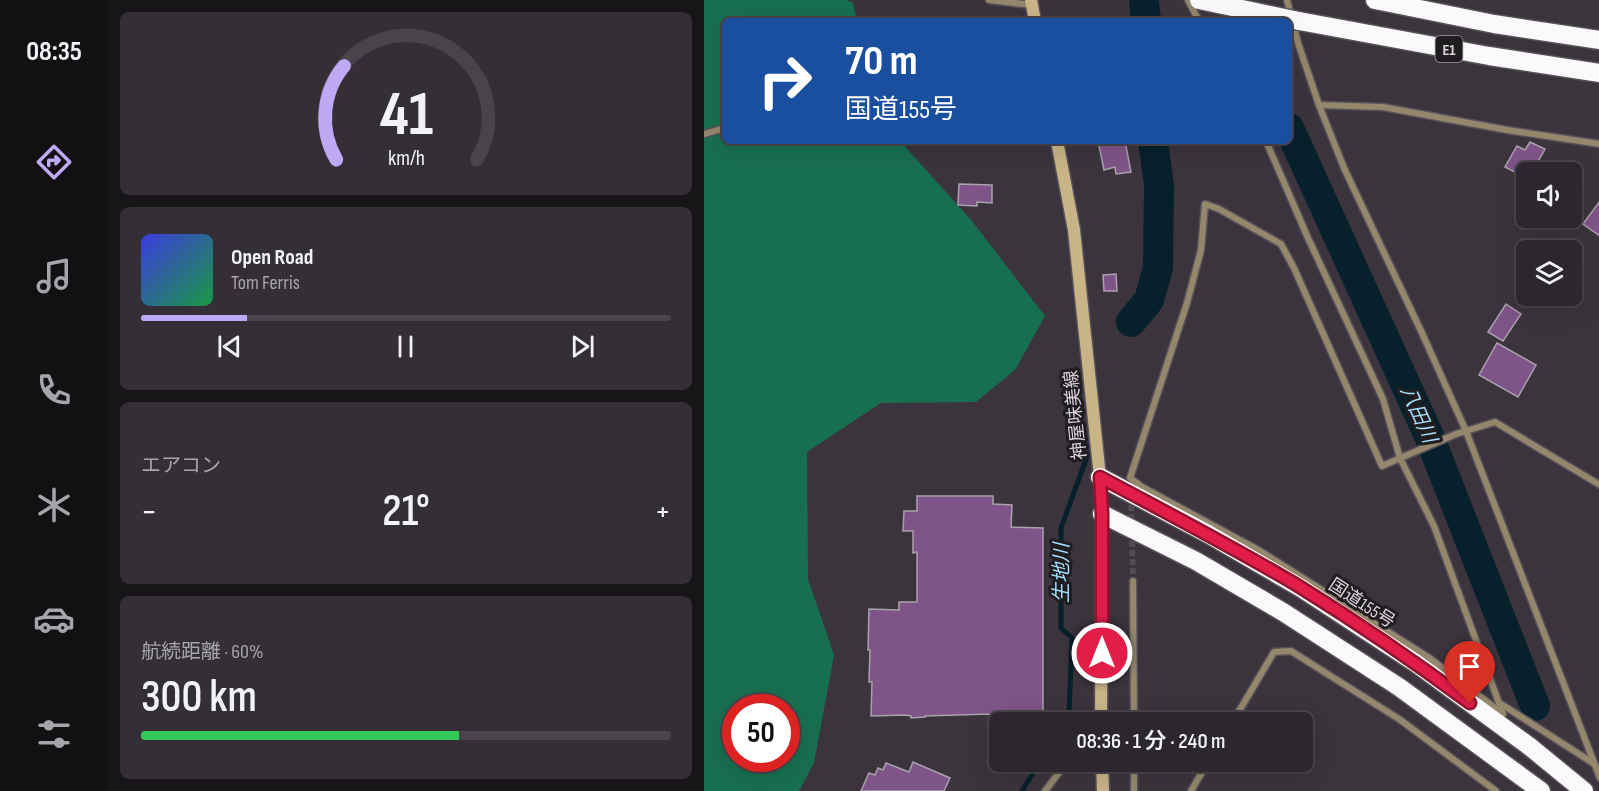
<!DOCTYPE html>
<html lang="ja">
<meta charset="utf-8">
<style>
body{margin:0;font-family:"Sofia Sans Condensed","Noto Sans JP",sans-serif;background:#342f36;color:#f1f3f6;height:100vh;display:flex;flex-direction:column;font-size:22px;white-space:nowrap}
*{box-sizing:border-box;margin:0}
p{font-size:20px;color:#a6a5aa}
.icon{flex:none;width:33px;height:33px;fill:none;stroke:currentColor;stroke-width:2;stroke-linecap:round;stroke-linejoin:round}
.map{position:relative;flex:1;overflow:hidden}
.panel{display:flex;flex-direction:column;gap:12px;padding:12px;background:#181519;width:596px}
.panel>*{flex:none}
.banner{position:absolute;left:18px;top:18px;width:570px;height:126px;border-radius:9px;box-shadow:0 6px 24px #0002,0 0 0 2px #48444a;background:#1a4fa0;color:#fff;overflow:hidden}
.buttons{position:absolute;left:812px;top:162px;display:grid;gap:12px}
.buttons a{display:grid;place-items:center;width:66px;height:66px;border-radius:9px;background:#2c272e;box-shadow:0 6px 24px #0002,0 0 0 2px #48444a;font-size:30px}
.speed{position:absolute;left:18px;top:694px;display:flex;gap:12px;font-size:30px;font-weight:700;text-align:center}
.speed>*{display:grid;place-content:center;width:78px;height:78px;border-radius:50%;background:#2c272e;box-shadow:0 6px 24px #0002,0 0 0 2px #48444a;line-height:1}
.speed .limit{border:9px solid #d22;background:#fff;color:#111}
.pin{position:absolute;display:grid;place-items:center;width:51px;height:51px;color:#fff;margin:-62px -26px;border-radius:50% 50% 50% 0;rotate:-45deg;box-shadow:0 0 6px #0007}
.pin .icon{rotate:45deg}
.me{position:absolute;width:66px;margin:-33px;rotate:0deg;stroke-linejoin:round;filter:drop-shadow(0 0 4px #0008)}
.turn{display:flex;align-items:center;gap:21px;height:126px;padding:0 24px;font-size:27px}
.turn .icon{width:78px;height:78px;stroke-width:2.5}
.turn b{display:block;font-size:42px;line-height:51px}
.big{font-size:45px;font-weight:600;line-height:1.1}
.panel .tile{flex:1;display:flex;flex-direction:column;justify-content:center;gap:9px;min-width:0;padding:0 21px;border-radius:9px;background:#342f36}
.panel .dial{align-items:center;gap:0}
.dial svg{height:156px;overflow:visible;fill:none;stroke:#48444a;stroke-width:7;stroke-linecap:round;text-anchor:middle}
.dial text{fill:#f1f3f6;stroke:none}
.song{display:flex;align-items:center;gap:18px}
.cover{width:72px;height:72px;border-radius:9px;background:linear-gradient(135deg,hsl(240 70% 55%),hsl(140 70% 35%))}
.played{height:6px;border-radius:3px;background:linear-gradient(90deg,#bfa8f4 20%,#48444a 20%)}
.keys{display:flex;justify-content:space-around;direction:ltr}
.heat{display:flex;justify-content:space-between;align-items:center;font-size:33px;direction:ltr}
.charge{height:9px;border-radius:4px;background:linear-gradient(90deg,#34c759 60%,#48444a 0)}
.trip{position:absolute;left:285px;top:712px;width:324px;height:60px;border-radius:9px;background:#2c272e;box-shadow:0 6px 24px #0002,0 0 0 2px #48444a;font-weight:600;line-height:60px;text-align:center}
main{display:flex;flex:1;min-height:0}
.dock{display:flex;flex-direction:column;width:108px;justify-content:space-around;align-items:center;background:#121012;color:#a6a5aa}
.dock .icon{width:42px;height:42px}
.dock .active{color:#bfa8f4}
.dock b{font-size:27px;color:#f1f3f6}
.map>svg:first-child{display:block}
</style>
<main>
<nav class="dock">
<b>08:35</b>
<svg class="icon active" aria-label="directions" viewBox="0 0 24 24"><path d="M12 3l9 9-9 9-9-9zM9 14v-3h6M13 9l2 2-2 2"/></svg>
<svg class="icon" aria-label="music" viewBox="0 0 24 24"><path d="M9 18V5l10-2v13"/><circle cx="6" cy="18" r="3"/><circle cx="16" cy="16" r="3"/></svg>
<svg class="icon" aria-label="phone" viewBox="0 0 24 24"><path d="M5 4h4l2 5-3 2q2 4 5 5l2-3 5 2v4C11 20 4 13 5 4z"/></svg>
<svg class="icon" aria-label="climate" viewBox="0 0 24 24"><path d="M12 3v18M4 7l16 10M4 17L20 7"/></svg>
<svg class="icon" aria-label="car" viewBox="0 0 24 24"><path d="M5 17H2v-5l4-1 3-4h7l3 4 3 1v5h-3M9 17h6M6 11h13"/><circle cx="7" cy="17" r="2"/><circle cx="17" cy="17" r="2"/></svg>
<svg class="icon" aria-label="filters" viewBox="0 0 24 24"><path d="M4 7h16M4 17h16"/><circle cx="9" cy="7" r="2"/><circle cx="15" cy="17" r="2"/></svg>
</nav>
<section class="panel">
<div class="tile dial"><svg viewBox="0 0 100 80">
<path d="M14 69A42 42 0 1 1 86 69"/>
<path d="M14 69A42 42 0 0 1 18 21" stroke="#bfa8f4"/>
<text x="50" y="56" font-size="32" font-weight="700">41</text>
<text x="50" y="72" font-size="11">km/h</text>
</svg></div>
<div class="tile">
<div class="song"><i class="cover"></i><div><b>Open Road</b><p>Tom Ferris</p></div></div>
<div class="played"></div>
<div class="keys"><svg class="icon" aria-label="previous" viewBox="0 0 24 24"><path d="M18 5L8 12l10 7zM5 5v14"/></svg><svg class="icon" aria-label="pause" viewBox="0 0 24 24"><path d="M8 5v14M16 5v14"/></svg><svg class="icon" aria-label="next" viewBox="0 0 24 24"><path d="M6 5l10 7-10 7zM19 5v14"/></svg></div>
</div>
<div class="tile"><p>エアコン</p>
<div class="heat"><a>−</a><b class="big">21°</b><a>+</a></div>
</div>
<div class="tile"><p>航続距離 · 60%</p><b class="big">300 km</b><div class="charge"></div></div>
</section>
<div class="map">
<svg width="896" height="791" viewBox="0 0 896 791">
<rect width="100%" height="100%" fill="#3b343d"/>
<!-- forest -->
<path fill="#186f50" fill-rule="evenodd" d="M0 0H143L149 3 153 21H21V141H196L268 221 341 316 311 370 272 402 177 403 103 452 104 579 130 655 110 763 95 791H0ZM32 708H82V759H32Z"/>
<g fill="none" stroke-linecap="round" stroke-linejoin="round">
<!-- stream -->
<g stroke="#07212c" stroke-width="5">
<polyline points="360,723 365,716 368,638 357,628 357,528 383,457"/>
<polyline points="318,791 336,762"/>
</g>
<!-- river -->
<g stroke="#07212c" stroke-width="30">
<polyline points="440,0 442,21"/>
<polyline points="585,128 725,436 831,706"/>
<polyline points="427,322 445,300 454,268 455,185 449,141"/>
</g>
</g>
<!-- building -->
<g fill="#7f5488" stroke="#a9a1ab" stroke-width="1.5">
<polygon points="394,141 421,141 427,172 412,174 411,167 400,170"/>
<polygon points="826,142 841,149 828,172 824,170 820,177 801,167 813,146 821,150"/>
<polygon points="255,184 288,185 288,203 273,202 273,206 254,205"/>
<polygon points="896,201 896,236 879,224"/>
<polygon points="412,274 413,291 400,291 399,275"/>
<polygon points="802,304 817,314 799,341 784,332"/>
<polygon points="793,343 832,365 814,397 775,375"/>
<polygon points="213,496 289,496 289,504 308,505 307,527 339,528 339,717 286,717 286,714 221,716 221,717 207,718 207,716 201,715 167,716 168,682 165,682 166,650 164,650 165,609 195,610 195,602 213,602 213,552 209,553 209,531 199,531 200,511 213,511"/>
<polygon points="209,762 246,778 240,791 157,791 165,773 171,775 174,768 179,770 182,763 205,772"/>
</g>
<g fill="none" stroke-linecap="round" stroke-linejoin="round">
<!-- street-tunnel -->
<polyline stroke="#534c55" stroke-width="6" stroke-dasharray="6 3" stroke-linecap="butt" points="427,496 429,581"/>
<defs>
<g id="street">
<polyline points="285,0 328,5"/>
<polyline points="484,0 495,21"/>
<polyline points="583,0 594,43 615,105 640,168 718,333 762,431 896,778"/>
<polyline points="615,105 679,107 803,130 896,144"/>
<polyline points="0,134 21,128"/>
<polyline points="562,141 604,238 679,399 696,458 730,526 799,714"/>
<polyline points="429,581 430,723"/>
<polyline points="797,704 889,763"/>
<polyline points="799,714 724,657 556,551 438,487 426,478 483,303 497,250 501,204 515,209 577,244 590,268 678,466 752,434 791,422 896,485"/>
<polyline points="528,723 570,652 587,651 695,719 792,791"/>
<polyline points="430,762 430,791"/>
<polyline points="341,791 363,762"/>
<polyline points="487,791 504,762"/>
</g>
<g id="secondary">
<polyline points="327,0 331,21"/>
<polyline points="353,141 370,230 396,477 398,514 397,723"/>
<polyline points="398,762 399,791"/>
</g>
<g id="highway">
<polyline points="671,0 790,24 896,40"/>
<polyline points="595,21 785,56 896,73"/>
<polyline points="396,477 504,534 597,588 713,664 825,746 880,791"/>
<polyline points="398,514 492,561 579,612 695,687 837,791"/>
</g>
</defs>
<!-- street casing -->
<use href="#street" stroke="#575159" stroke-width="9"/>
<!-- secondary casing -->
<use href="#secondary" stroke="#575159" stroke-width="15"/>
<!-- highway casing -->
<use href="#highway" stroke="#575159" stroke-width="21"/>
<!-- street -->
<use href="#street" stroke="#94876c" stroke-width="6"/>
<!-- secondary -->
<use href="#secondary" stroke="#c9b488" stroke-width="12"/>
<!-- highway -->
<use href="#highway" stroke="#fafafa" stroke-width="18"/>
<defs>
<polyline id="highway-bridge" points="495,0 595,21"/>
</defs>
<!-- highway-bridge casing -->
<use href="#highway-bridge" stroke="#575159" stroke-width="21" stroke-linecap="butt"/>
<!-- highway-bridge -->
<use href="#highway-bridge" stroke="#fafafa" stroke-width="18"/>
</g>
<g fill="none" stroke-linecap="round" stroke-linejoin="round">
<defs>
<path id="route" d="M398 653V514L396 477C463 513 531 548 596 587 654 623 711 662 766 703"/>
</defs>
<!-- route casing -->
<use href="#route" stroke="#92132f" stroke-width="15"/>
<!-- route -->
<use href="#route" stroke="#e11d48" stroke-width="10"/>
</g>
<g text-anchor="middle" stroke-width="6" stroke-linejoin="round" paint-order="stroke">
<!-- shield labels -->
<rect fill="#201d21" stroke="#a29ea2" stroke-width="1.5" x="731.5" y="36" width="27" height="26" rx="4.5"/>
<g font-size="16" font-weight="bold" fill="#d9d5da">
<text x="745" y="55">E1</text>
</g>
<!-- street labels -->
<g font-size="18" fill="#d9d5da" stroke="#201d21">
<text transform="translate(371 415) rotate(-96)" y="6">神屋味美線</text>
<text transform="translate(658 603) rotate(33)" y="6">国道155号</text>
</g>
<!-- water labels -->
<g font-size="20" font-style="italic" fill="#a2defd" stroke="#201d21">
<text transform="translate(715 414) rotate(66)" y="7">八田川</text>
<text transform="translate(357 573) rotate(-90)" y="7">生地川</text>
</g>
</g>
</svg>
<div class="buttons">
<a><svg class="icon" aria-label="sound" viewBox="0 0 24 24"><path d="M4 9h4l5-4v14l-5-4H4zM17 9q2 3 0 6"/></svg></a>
<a><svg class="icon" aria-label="layers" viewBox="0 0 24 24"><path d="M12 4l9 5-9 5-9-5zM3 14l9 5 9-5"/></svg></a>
</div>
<div class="speed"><div class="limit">50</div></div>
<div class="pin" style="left:766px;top:703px;background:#d93025"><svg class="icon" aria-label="arrive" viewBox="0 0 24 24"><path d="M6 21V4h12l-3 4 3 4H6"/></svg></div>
<svg class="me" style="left:398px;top:653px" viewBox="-20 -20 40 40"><circle r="17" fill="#e11d48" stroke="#fff" stroke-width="3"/><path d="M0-11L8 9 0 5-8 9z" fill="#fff"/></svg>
<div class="trip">08:36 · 1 分 · 240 m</div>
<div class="banner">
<div class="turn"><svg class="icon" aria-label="right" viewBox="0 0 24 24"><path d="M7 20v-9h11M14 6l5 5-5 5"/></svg><div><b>70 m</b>国道155号</div></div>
</div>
</div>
</main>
